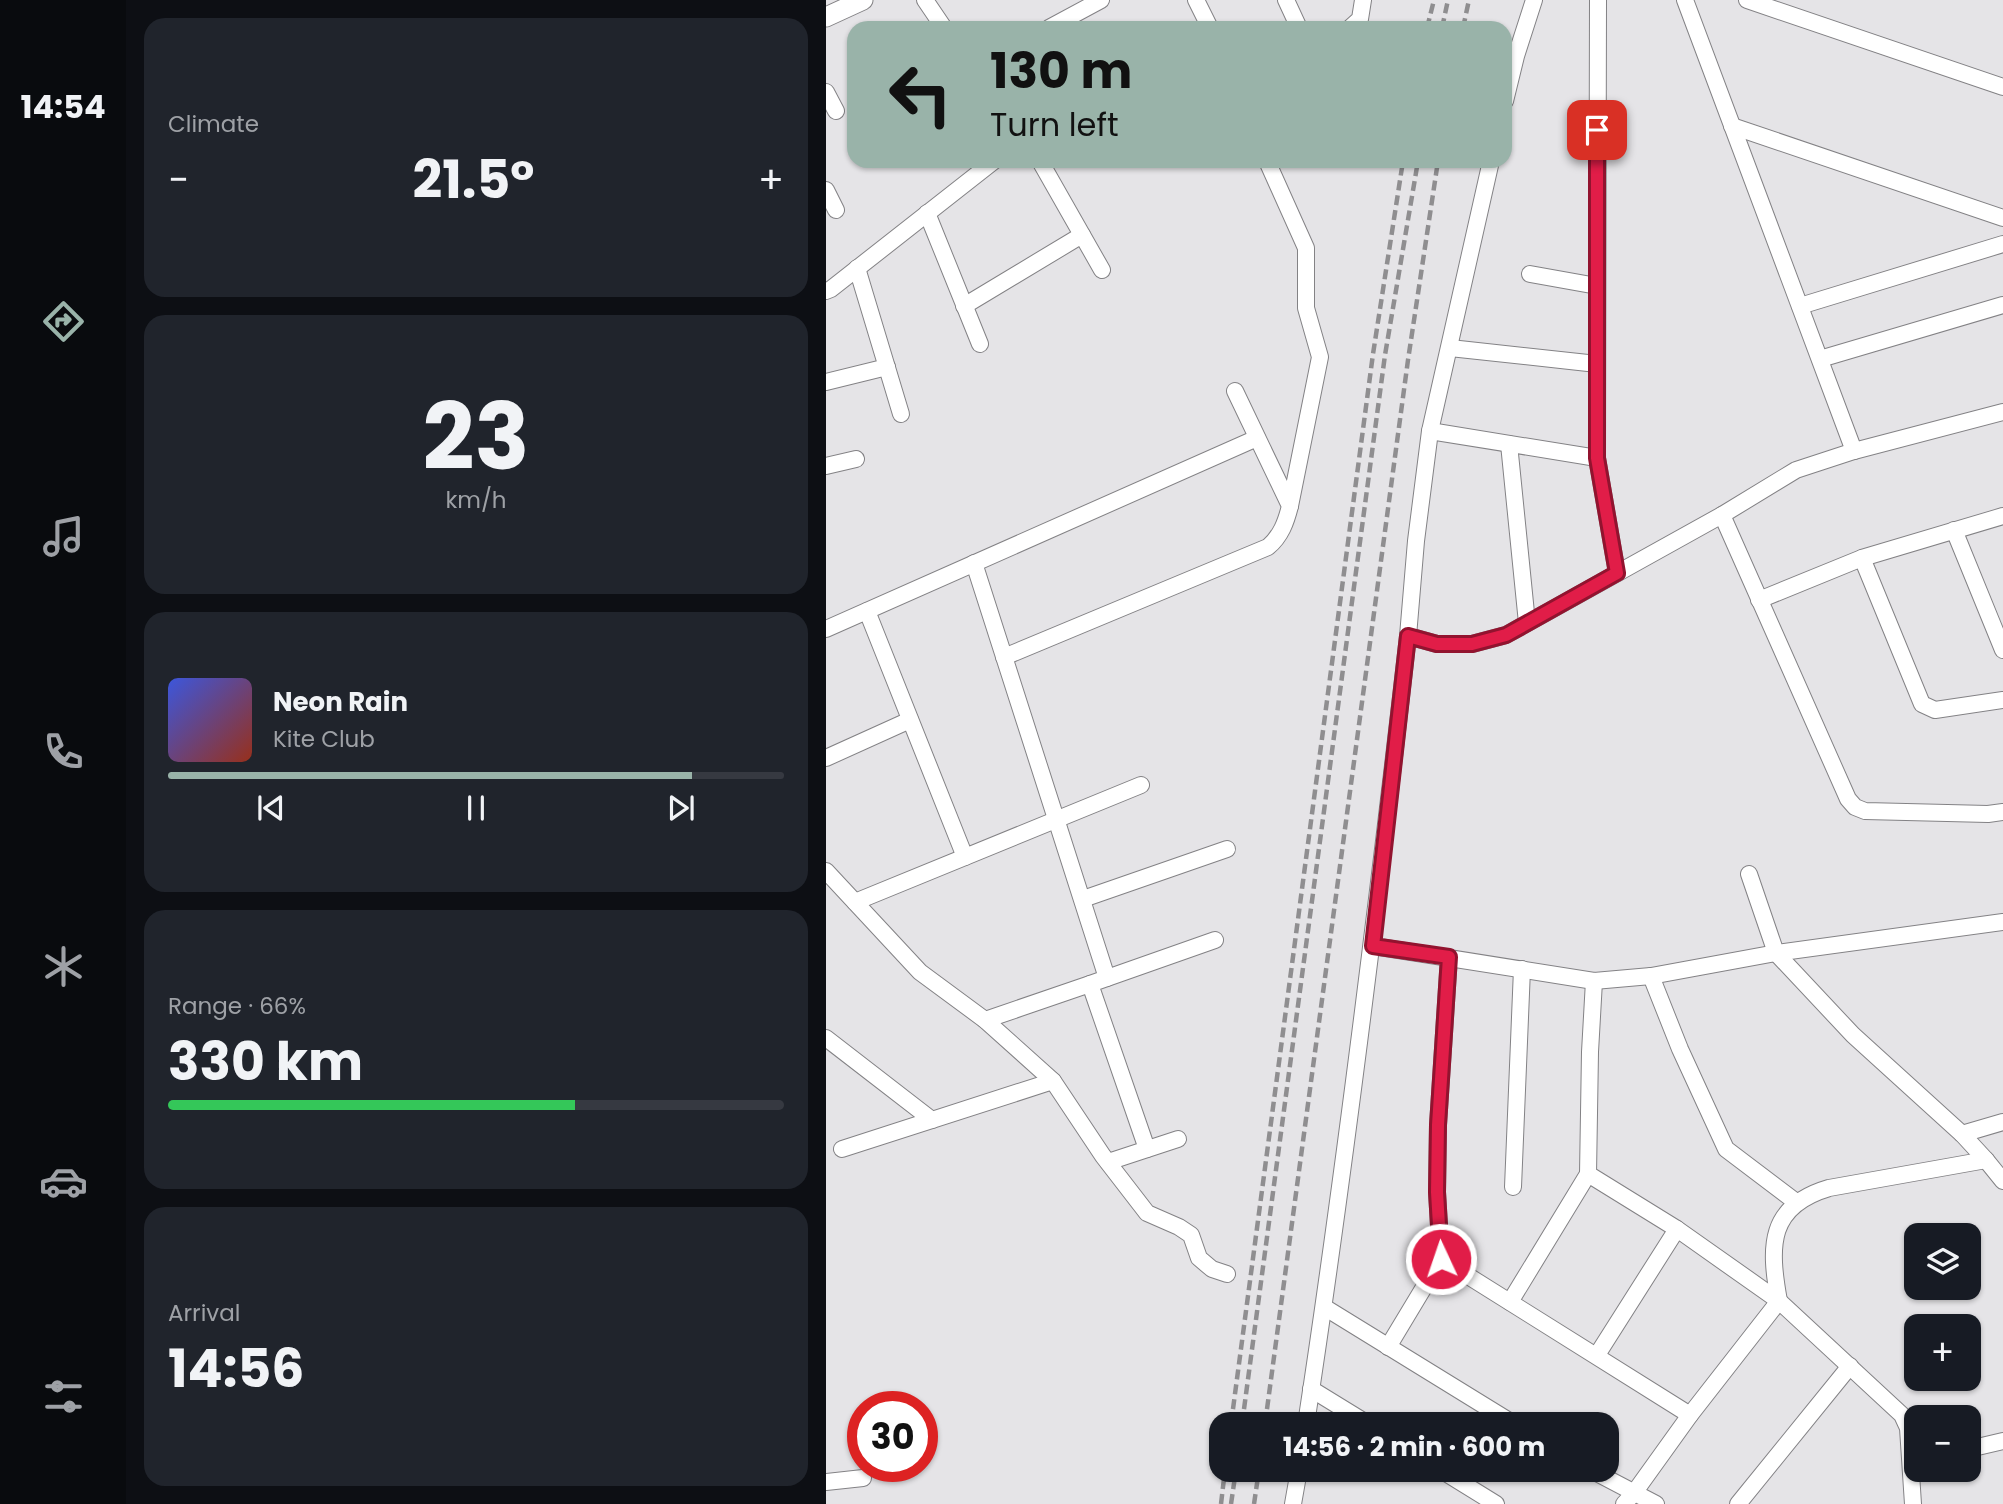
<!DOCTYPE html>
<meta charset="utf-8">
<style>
body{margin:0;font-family:Poppins,sans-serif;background:#20242c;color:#f1f3f6;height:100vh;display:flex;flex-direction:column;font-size:26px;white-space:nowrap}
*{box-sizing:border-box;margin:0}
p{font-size:23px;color:#9ea1a6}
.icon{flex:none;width:38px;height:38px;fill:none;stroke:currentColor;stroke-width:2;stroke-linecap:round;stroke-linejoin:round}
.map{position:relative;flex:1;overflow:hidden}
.panel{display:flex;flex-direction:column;gap:18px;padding:18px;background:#0d0f14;width:700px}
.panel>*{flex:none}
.guide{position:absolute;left:21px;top:21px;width:665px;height:147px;border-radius:21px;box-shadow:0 2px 5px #0004;background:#99b3a9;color:#111;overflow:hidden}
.fabs{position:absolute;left:1078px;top:1223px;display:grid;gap:14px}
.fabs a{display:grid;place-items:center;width:77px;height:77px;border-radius:14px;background:#171b24;box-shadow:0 2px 5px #0004;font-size:35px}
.speed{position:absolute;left:21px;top:1391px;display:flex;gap:14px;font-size:35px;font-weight:700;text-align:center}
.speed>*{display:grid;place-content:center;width:91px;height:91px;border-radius:50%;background:#171b24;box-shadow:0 2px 5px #0004;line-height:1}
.speed .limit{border:10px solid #d22;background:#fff;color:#111}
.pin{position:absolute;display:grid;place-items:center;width:60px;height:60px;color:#fff;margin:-30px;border-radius:14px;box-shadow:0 4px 10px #0006}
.me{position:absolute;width:77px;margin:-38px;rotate:357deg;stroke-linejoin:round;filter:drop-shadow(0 0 5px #0008)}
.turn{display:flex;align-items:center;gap:24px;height:147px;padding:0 28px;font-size:32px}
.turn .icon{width:91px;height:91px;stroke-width:2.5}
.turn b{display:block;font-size:49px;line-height:60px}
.big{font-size:52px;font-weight:700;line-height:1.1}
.panel .tile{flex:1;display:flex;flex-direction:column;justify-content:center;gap:10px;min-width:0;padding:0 24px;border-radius:21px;background:#20242c}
.panel .dial{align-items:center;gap:0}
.dial b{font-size:91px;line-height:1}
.song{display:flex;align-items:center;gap:21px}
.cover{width:84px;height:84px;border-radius:10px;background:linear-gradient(135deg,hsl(230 70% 55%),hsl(10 70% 35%))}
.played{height:7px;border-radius:4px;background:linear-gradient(90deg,#99b3a9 85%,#363941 85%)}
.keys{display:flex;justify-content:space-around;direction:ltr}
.heat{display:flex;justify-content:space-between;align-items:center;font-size:38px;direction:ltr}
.charge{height:10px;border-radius:5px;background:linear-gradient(90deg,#34c759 66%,#363941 0)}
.trip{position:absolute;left:383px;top:1412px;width:410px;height:70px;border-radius:21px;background:#171b24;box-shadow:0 2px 5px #0004;font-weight:700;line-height:70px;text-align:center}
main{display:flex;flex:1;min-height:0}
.dock{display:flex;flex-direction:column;width:126px;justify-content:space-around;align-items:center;background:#090b0e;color:#9ea1a6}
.dock .icon{width:49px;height:49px}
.dock .on{color:#99b3a9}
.dock b{font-size:32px;color:#f1f3f6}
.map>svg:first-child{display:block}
</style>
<main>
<nav class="dock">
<b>14:54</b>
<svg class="icon on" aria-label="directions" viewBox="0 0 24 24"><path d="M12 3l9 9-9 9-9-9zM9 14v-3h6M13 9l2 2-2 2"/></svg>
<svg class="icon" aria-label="music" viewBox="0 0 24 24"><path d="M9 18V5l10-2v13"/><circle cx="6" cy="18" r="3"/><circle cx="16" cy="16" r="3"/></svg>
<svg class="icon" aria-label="phone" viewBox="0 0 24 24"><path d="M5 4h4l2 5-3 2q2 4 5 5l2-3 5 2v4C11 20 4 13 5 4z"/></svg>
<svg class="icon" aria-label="climate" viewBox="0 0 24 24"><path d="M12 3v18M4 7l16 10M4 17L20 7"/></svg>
<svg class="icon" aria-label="car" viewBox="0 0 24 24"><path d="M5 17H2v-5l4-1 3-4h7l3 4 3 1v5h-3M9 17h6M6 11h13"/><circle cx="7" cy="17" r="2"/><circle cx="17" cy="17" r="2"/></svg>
<svg class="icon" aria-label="filters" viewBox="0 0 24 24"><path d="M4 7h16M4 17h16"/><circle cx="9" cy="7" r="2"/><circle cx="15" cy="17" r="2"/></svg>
</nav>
<section class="panel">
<div class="tile"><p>Climate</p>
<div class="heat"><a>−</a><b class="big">21.5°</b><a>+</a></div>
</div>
<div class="tile dial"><b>23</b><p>km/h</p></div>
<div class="tile">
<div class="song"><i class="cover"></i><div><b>Neon Rain</b><p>Kite Club</p></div></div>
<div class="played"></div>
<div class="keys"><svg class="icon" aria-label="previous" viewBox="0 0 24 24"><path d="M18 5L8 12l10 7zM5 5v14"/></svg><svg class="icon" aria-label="pause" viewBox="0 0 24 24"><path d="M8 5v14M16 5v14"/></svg><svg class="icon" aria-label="next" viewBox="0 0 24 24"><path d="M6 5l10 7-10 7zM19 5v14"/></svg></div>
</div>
<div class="tile"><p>Range · 66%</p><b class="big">330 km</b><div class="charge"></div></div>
<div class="tile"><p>Arrival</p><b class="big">14:56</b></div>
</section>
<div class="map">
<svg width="1177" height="1504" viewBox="0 0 1177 1504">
<rect width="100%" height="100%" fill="#e5e4e7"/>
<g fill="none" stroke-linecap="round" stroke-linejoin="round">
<defs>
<g id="minor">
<polyline points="99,0 118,28"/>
<polyline points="370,0 384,28"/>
<polyline points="460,0 473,28"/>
<polyline points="859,0 1028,451"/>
<polyline points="921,0 1177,87"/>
<polyline points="223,28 275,0"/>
<polyline points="524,28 534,19 537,0"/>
<polyline points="0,92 10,111"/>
<polyline points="679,101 690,56 708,0"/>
<polyline points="906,126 1177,218"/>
<polyline points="214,161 276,270"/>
<polyline points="441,161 480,248 480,308 494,357 464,506"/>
<polyline points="0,190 10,210"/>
<polyline points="101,213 154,344"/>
<polyline points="31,268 75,414"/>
<polyline points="704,274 771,286"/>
<polyline points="0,291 5,289 168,161"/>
<polyline points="138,306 256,235"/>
<polyline points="974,306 1177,244"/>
<polyline points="624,348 771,364"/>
<polyline points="994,359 1177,305"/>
<polyline points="0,382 61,367"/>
<polyline points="604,431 771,458 791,573"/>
<polyline points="683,444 701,623"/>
<polyline points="771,458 772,0"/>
<polyline points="0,466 30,459"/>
<polyline points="896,515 1022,799 1029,807 1039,811 1162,814 1177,812"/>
<polyline points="1128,530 1177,650"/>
<polyline points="1036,558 1096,704 1109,710 1177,700"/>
<polyline points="148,563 281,978"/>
<polyline points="933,600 1036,558 1177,516"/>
<polyline points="41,611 139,857"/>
<polyline points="0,629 431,438"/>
<polyline points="582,636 590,541 604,431 665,161"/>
<path d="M178 657 442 547C455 536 460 522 464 506L409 391"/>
<polyline points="0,758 84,720"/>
<polyline points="0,871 94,972 159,1020 227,1081 277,1156 321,1213 353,1227 365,1235 373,1258 386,1269 401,1274"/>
<polyline points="923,874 950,953 1027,1035 1136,1134 1160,1160 1177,1181"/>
<polyline points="257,899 401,849"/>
<polyline points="29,902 315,785"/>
<polyline points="547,946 768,981 825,976 950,953 1177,922"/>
<polyline points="623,957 612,1125 611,1192 615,1259 864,1415"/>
<polyline points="825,976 854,1049 900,1149 970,1202"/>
<polyline points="768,981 764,1052 762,1174 851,1229 953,1301 1076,1415 1082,1428 1087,1504"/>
<polyline points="159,1020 264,984"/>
<polyline points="0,1038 106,1120"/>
<polyline points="1136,1134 1177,1122"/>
<polyline points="16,1149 227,1081"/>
<polyline points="321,1149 264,984 389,940"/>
<polyline points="282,1162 352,1139"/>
<polyline points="687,1187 696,969"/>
<polyline points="684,1302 762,1174"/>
<polyline points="498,1307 688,1424"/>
<polyline points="562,1347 615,1259"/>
<polyline points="771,1355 851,1229"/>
<polyline points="485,1389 542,1424"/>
<path d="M480 1424C520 1162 552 899 582 636L611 644H646L680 635 896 515 970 470 1028 451 1177 412"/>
<polyline points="1143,1449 1177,1441"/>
<polyline points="615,1470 670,1504"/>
<polyline points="765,1470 830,1504"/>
<polyline points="0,1482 37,1478"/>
<polyline points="467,1504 473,1470"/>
<path d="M798 1504 808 1493 864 1415 953 1301C943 1246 942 1206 1003 1188L1160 1160"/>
<polyline points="912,1504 1024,1366"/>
</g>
<polyline id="major" points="0,17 37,0"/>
</defs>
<!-- minor casing -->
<use href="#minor" stroke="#838285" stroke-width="18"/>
<!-- major casing -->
<use href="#major" stroke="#838285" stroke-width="21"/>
<!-- minor -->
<use href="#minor" stroke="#fff" stroke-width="16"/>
<!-- major -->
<use href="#major" stroke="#fff" stroke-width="19"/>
<!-- rail -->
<g stroke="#8f8e90" stroke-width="4.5" stroke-dasharray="10 5" stroke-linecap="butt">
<polyline points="601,28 608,0"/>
<polyline points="616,28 622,0"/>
<polyline points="637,28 643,0"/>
<polyline points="405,1424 547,354 577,161"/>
<polyline points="416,1424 559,355 592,161"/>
<polyline points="439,1424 582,360 612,161"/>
<polyline points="395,1504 399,1470"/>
<polyline points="405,1504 410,1470"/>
<polyline points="428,1504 433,1470"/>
</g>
</g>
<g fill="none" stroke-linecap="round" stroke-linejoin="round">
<defs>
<polyline id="route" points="615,1259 611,1192 612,1125 623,957 547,946 582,636 611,644 646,644 680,635 791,573 771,458 771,130"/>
</defs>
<!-- route casing -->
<use href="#route" stroke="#92132f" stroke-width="18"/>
<!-- route -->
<use href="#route" stroke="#e11d48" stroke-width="12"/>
</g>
</svg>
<div class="fabs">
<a><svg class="icon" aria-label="layers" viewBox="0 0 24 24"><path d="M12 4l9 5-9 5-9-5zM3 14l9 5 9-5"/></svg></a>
<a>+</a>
<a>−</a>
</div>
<div class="speed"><div class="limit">30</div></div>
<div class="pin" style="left:771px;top:130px;background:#d93025"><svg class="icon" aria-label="arrive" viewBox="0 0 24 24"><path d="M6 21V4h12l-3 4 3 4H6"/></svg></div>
<svg class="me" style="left:615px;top:1259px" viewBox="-20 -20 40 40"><circle r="17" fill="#e11d48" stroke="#fff" stroke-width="3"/><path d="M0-11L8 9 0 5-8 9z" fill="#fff"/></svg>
<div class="trip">14:56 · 2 min · 600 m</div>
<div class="guide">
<div class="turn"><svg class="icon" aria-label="left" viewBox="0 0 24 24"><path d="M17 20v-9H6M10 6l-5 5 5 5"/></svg><div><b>130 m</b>Turn left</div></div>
</div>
</div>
</main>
